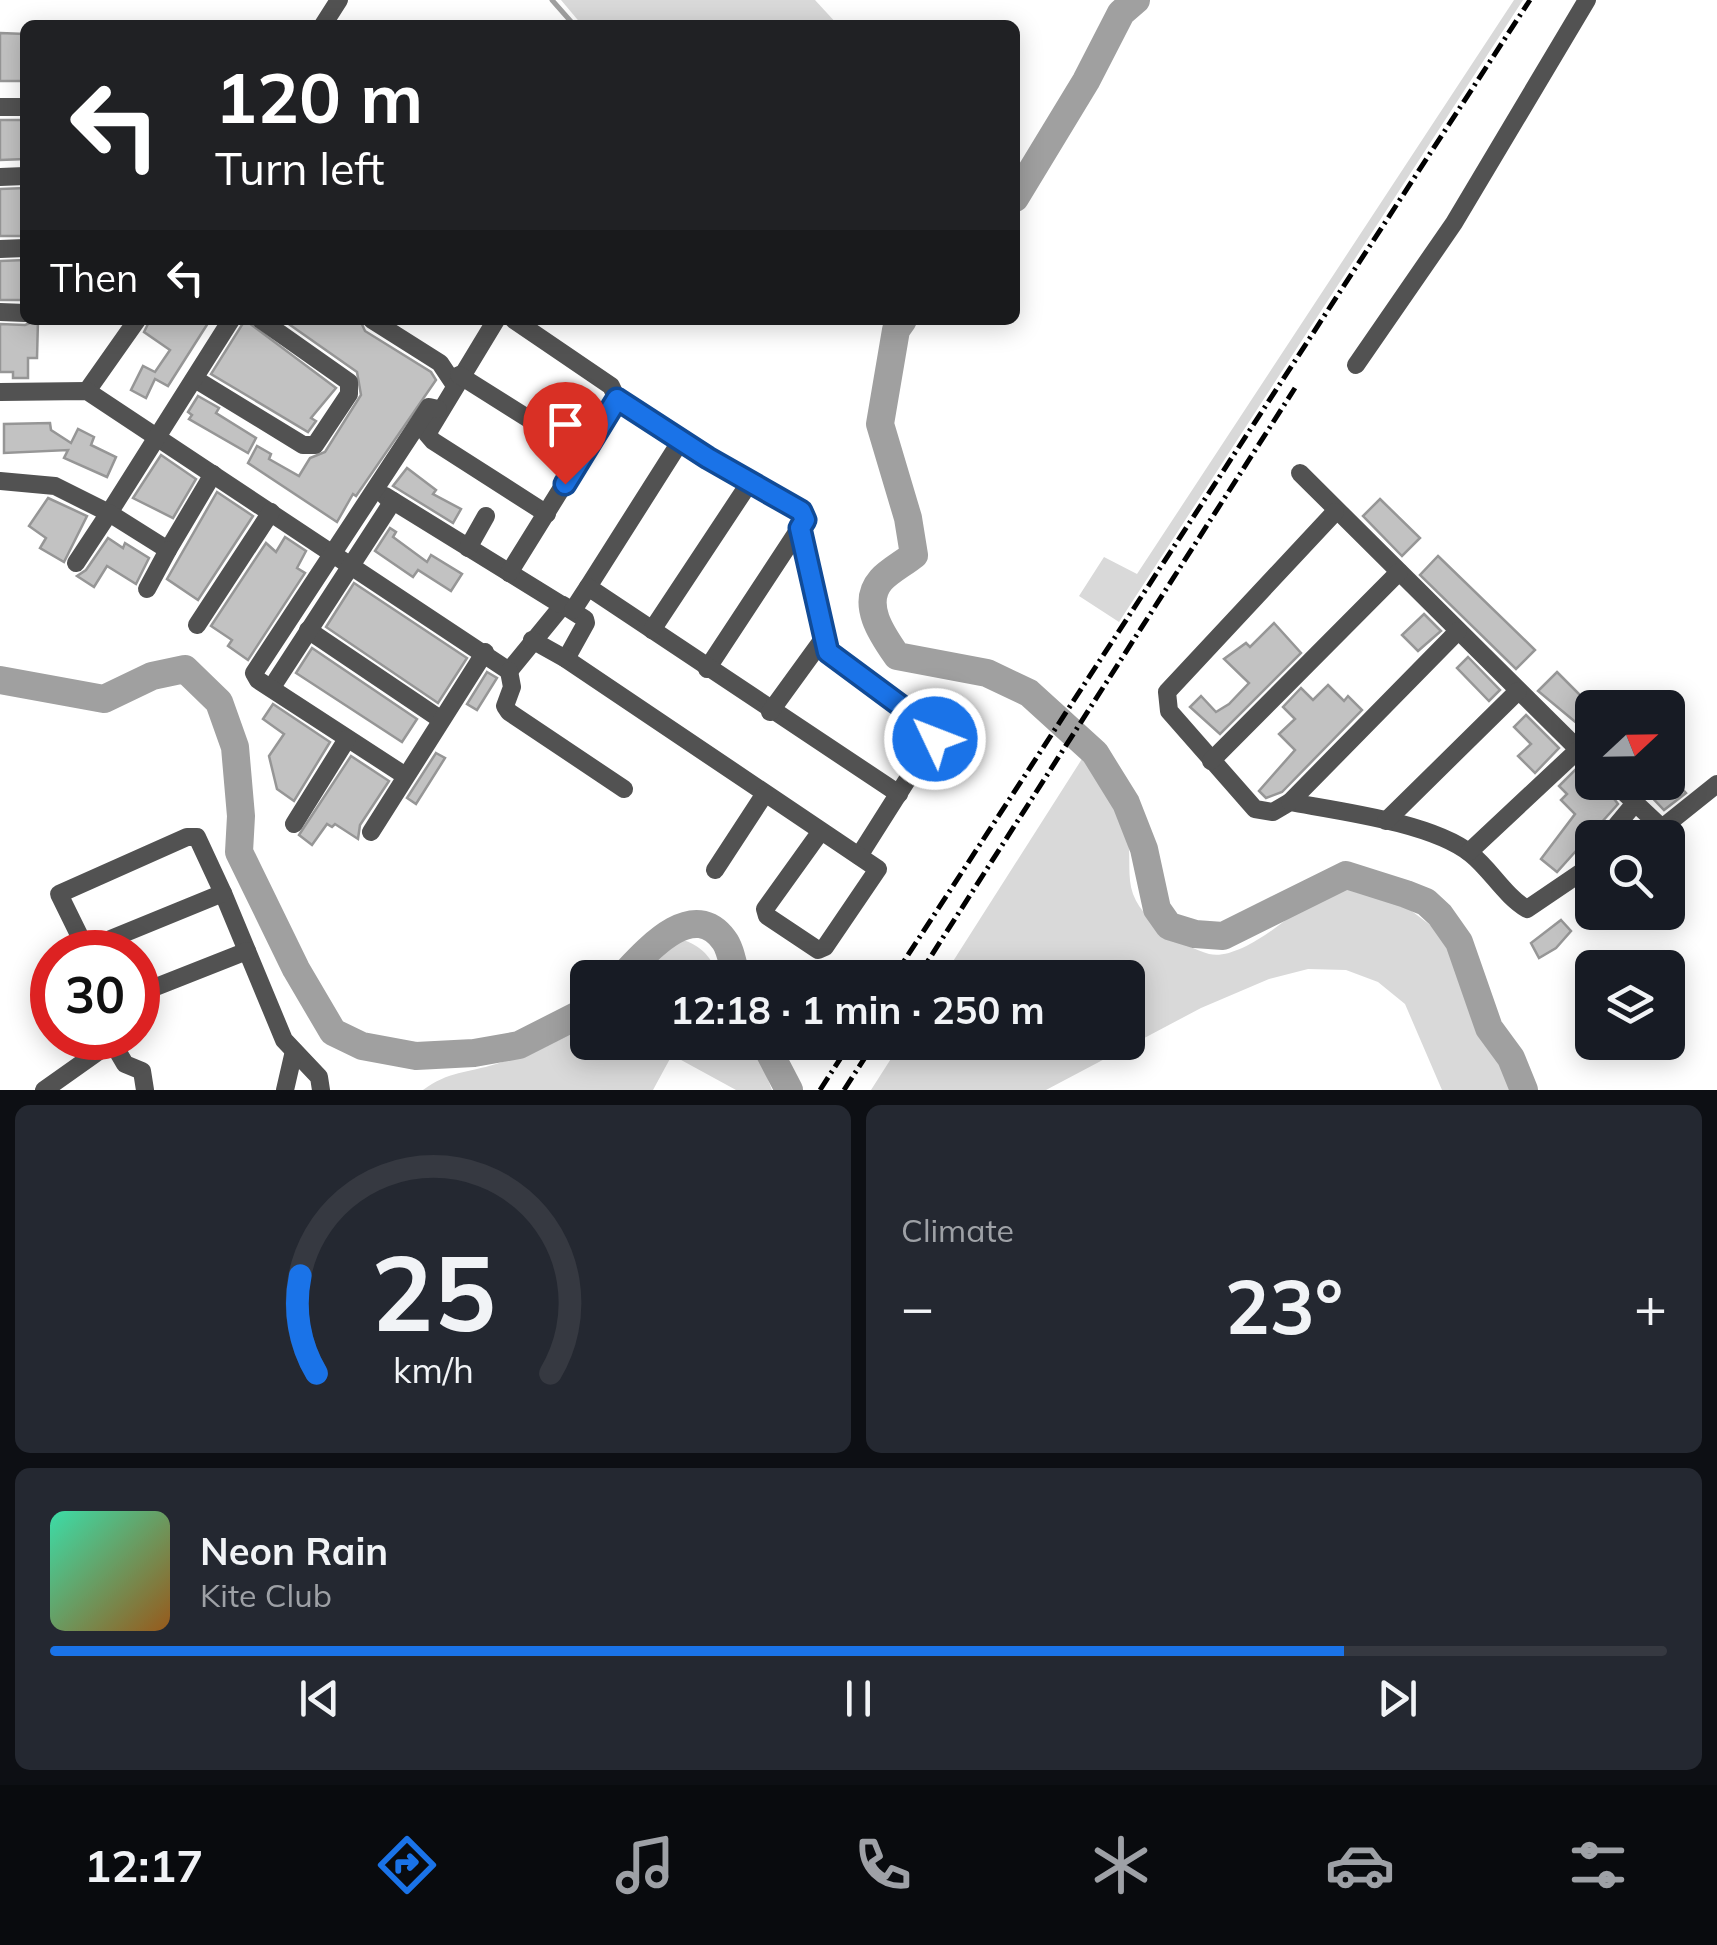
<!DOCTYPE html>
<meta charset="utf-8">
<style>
body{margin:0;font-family:Mulish,sans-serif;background:#242831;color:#f1f3f6;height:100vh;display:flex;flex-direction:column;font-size:38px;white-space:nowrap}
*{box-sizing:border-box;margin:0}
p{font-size:32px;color:#9ea1a6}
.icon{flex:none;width:55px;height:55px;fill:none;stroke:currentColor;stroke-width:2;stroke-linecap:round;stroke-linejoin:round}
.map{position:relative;height:1090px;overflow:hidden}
.panel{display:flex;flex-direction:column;gap:15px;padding:15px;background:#0d0f14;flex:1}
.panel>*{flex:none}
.guide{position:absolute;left:20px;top:20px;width:1000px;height:305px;border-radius:15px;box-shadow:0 5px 25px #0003;background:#202124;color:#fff;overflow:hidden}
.needle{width:65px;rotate:68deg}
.fabs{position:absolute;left:1575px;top:690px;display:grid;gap:20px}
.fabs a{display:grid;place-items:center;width:110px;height:110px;border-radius:15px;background:#171b24;box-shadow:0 5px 25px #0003;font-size:50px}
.speed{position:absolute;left:30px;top:930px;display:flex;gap:20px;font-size:50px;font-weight:700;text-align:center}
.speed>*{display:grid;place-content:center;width:130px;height:130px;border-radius:50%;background:#171b24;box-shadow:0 5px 25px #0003;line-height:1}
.speed .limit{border:15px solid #d22;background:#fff;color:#111}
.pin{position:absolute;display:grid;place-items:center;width:85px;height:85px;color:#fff;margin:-102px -42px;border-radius:50% 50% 50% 0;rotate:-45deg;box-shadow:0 0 10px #0007}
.pin .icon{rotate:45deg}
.me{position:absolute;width:110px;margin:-55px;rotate:313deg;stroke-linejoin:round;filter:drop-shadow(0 0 8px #0008)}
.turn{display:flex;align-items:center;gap:35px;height:210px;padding:0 30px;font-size:45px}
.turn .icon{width:130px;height:130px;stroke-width:2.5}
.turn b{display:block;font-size:70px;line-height:85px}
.then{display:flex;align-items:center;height:95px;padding:0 30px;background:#0003;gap:20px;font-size:38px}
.big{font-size:75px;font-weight:700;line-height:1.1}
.panel .widget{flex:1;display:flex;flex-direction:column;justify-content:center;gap:15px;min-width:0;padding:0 35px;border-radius:15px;background:#242831}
.panel .dial{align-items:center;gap:0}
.dial svg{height:260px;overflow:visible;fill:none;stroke:#363941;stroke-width:7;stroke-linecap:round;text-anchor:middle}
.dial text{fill:#f1f3f6;stroke:none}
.song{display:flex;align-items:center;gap:30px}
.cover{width:120px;height:120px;border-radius:15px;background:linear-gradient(135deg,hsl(160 70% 55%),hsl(30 70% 35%))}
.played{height:10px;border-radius:5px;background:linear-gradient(90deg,#1a73e8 80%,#363941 80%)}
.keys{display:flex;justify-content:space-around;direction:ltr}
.heat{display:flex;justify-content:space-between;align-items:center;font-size:55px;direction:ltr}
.panel .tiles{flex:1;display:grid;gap:15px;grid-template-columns:1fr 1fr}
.widget:last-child{grid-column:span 2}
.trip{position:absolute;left:570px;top:960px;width:575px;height:100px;border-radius:15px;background:#171b24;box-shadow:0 5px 25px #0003;font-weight:700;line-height:100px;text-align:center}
.tab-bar{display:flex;height:160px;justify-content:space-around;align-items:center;background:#090b0e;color:#9ea1a6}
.tab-bar .icon{width:70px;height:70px}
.tab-bar .selected{color:#1a73e8}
.tab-bar b{font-size:45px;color:#f1f3f6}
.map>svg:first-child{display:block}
</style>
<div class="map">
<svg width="1717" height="1090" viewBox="0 0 1717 1090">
<rect width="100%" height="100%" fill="#fff"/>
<!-- green -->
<g fill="#d9d9d9">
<polygon points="561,0 815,0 838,25 582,25"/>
<polygon points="1514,0 1523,0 1119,622 1079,596 1104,557 1137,574"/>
<path d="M1087 751C1107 775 1123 809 1128 841 1131 858 1127 877 1133 894 1140 912 1153 923 1168 933 1180 942 1195 950 1209 954 1242 962 1301 908 1325 887L1377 892 1405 906 1446 937 1475 1020 1503 1059 1515 1090H1442L1405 1004 1378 982 1346 970 1308 969 1269 979 1201 1008 1046 1090H871L901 1043 1128 1042V978L943 977Z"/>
<path d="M680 939C701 945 712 957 718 977H635L663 946Z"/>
<path d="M587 1018 588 1042 754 1043 772 1090H736L672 1055 653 1090H423C449 1071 467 1073 496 1064 530 1054 559 1039 587 1018Z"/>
</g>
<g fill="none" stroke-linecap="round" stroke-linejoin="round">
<!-- stream -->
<g stroke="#a0a0a0" stroke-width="5">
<polyline points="552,0 574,25"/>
<polyline points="887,320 896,330"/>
</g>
<!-- river -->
<g stroke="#a0a0a0" stroke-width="28">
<polyline points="1015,198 1086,81 1121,13 1136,0"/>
<path d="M903 320 896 330 880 424 908 518 914 555C904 563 889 571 881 580 860 604 883 636 897 656L987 673 1029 693 1095 753 1126 803 1144 849 1157 909 1169 926 1195 934 1223 936 1346 875 1406 894 1426 902 1440 915 1459 942 1489 1028 1511 1058 1524 1090"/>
<polyline points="0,680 104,699 152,676 185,669 219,702 235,747 241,816 239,852 296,969 333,1032 362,1046 416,1056 474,1053 519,1045 588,1010"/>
<path d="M621 978C644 954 692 896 724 940 731 949 733 967 737 978"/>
<polyline points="764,1042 789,1090"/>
</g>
</g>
<!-- building -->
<g fill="#c2c2c2" stroke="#969696" stroke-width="2.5">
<polygon points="0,33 25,34 25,81 0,81"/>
<polygon points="0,120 25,120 25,159 0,160"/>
<polygon points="25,188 25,236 0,236 0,189"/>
<polygon points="25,260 25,300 0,300 0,261"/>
<polygon points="38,320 37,358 28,358 28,378 13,378 13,372 0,372 0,324 25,325"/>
<polygon points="150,320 210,320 168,386 155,379 146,398 131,390 143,366 155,372 170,350 144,332"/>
<polygon points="245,320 336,388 311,418 316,421 308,432 211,374"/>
<polygon points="283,320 360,320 365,331 431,372 436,380 356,496 353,494 337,522 248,463 257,446 271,454 269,459 299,476 310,458 325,452 361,395 357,372"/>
<polygon points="198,396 219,408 216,413 256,438 248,453 189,419 192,415 188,412"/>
<polygon points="50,423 51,430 71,443 78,429 94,437 91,445 116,457 107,477 64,458 68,450 4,453 4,424"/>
<polygon points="161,455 196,479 173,518 133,498"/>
<polygon points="407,468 436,490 433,494 461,509 453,523 393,486"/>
<polygon points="217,492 253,516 198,600 167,579"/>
<polygon points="48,498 87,516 64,562 40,548 46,538 29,526"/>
<polygon points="1380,499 1420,538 1402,556 1363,516"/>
<polygon points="390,528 396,532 393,537 427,562 431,555 462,574 451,591 418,570 413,577 375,551"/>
<polygon points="285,537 306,551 297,568 305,573 248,660 228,646 232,640 211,626 266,543 276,552"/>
<polygon points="108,538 123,548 125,543 149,558 136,584 107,566 94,587 77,576 86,570"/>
<polygon points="1438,556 1535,650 1516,669 1420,575"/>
<polygon points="354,583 467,658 438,703 326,627"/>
<polygon points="1424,614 1441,631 1418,651 1402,635"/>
<polygon points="1274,623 1301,653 1220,734 1190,707 1201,696 1216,712 1229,704 1249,683 1224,659 1246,643 1250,647"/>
<polygon points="312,648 417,719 402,742 296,673"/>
<polygon points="1468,657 1500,690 1489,701 1457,668"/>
<polygon points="487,672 497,678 477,710 467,704"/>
<polygon points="1557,672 1593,708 1579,725 1538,691"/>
<polygon points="1328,685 1344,701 1348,696 1362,710 1282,792 1266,798 1259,791 1295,750 1279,734 1295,719 1283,707 1301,688 1313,700"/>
<polygon points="273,704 330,742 294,801 277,789 269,756 284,734 263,719"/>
<polygon points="1526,715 1559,748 1535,773 1518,756 1531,744 1514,727"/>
<polygon points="436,753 445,758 416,804 407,798"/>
<polygon points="351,756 389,781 360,825 358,839 335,824 332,827 327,824 312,845 299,835"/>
<polygon points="1578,767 1592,775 1592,782 1601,782 1618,804 1557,872 1541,859 1575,814 1561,800 1567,794 1559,786"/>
<polygon points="1668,773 1686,793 1664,810 1643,788 1640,790 1632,782 1668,782"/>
<polygon points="1561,920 1571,931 1556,948 1539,958 1531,943"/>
</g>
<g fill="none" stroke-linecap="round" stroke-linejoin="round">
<!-- minor -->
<g stroke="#525252" stroke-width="18">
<polyline points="323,25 339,0"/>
<polyline points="0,107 25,107"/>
<polyline points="0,177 25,176"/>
<polyline points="0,249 25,248"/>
<polyline points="0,312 25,313"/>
<polyline points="372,320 440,363 454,384"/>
<polyline points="496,320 427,434 433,441 547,514"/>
<polyline points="514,320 611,386 617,399 638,415 805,515 805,520 707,669"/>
<polyline points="1356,365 1454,223 1587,0"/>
<polyline points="459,375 583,453"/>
<polyline points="195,379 303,445 315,445 349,394 349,382 261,320"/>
<polyline points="87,391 137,320"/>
<polyline points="0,392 87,391 509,671 563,605 585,619 586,623 566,659"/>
<polyline points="1300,473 1592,763"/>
<polyline points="0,481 55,486 109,513 231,320"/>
<polyline points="385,496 560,604"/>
<path d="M1335 512 1167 692 1169 711 1255 809 1273 812 1290 802C1339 811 1433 823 1471 854 1491 870 1505 896 1527 909L1592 865"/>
<polyline points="800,528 828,652 932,729 935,736 859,856"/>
<polyline points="468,548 486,516"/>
<polyline points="76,563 109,513 168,550 213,474"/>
<polyline points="509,573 617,399"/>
<polyline points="588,587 680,442"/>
<polyline points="147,589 168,550"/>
<polyline points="573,610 588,587 899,794"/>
<polyline points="197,625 271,512"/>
<polyline points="308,630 440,719"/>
<polyline points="652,630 750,482"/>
<polyline points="532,640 566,659 878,869 825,947 818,950 767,916 765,909 821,831"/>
<polyline points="509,671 512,687 505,706 509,712 624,789"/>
<polyline points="272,687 393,501"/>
<polyline points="770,712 823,639"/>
<polyline points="1211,761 1399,572"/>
<polyline points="404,775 258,680 254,673 429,407 438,409"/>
<polyline points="1613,782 1662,828 1717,784"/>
<polyline points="1290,802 1458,631"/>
<polyline points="1386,821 1518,691"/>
<polyline points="294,824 347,739"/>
<polyline points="371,832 485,652"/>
<polyline points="1606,838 1635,803"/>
<polyline points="1644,838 1662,828"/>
<polyline points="1469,852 1578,750"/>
<polyline points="715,870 764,795"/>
<polyline points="223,893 284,1040 319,1077 321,1090"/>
<polyline points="86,949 59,894 187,837 197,837 223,893 86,949 89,952"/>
<polyline points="138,994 247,951"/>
<polyline points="111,1040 125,1064 142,1071 145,1090"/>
<polyline points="44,1090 102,1049 112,1038"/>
<polyline points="285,1090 294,1051"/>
</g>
<!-- rail -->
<g stroke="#000" stroke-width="5" stroke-dasharray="15 5 2.5 5" stroke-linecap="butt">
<polyline points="893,978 1530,0"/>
<polyline points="917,978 1295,388"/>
<polyline points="820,1090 851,1042"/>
<polyline points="844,1090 875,1042"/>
</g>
</g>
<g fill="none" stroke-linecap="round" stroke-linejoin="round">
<defs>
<polyline id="route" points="565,484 617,399 708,458 801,511 805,520 800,528 828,652 932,729 935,739"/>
</defs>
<!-- route casing -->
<use href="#route" stroke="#114b97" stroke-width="25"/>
<!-- route -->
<use href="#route" stroke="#1a73e8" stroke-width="18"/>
</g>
</svg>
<div class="fabs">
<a><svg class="needle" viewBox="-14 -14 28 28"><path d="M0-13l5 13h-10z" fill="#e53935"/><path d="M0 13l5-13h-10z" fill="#9ea1a6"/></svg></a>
<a><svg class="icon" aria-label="search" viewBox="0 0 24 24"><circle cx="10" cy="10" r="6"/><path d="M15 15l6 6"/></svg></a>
<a><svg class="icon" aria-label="layers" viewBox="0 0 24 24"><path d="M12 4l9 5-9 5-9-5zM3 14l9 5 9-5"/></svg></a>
</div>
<div class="speed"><div class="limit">30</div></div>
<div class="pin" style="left:565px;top:484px;background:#d93025"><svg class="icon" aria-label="arrive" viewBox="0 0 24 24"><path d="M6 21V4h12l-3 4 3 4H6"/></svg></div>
<svg class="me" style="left:935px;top:739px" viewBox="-20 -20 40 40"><circle r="17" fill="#1a73e8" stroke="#fff" stroke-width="3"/><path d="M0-11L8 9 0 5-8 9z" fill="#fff"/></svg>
<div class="trip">12:18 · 1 min · 250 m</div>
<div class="guide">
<div class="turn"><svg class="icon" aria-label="left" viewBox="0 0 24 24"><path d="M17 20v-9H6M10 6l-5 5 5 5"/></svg><div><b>120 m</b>Turn left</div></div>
<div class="then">Then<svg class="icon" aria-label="left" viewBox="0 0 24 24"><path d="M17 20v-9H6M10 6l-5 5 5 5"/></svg></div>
</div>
</div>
<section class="panel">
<div class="tiles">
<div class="widget dial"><svg viewBox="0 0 100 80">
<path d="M14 69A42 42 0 1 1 86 69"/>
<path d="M14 69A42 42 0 0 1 9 39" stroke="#1a73e8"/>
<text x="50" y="56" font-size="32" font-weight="700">25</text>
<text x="50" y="72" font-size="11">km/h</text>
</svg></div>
<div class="widget"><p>Climate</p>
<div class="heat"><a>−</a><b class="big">23°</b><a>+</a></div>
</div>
<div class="widget">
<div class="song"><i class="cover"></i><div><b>Neon Rain</b><p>Kite Club</p></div></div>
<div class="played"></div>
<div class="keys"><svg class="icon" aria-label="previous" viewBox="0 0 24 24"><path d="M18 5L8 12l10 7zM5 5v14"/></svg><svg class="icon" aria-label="pause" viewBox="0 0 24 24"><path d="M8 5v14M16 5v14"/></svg><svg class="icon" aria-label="next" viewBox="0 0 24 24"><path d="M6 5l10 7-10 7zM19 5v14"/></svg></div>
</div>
</div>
</section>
<nav class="tab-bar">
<b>12:17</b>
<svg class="icon selected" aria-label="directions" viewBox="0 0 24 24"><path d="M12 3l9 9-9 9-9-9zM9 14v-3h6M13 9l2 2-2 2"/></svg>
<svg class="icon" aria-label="music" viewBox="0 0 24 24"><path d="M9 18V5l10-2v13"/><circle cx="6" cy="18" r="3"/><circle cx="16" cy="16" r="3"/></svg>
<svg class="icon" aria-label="phone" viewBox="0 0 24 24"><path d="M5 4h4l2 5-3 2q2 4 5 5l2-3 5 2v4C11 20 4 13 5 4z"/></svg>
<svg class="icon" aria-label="climate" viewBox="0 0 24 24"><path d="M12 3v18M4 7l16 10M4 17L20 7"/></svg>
<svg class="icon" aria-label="car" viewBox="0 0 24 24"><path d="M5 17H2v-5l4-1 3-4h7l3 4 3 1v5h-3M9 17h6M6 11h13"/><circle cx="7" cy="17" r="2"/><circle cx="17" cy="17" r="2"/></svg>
<svg class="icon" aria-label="filters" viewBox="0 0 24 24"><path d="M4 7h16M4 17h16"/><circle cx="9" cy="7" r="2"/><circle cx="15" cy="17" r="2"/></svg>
</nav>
